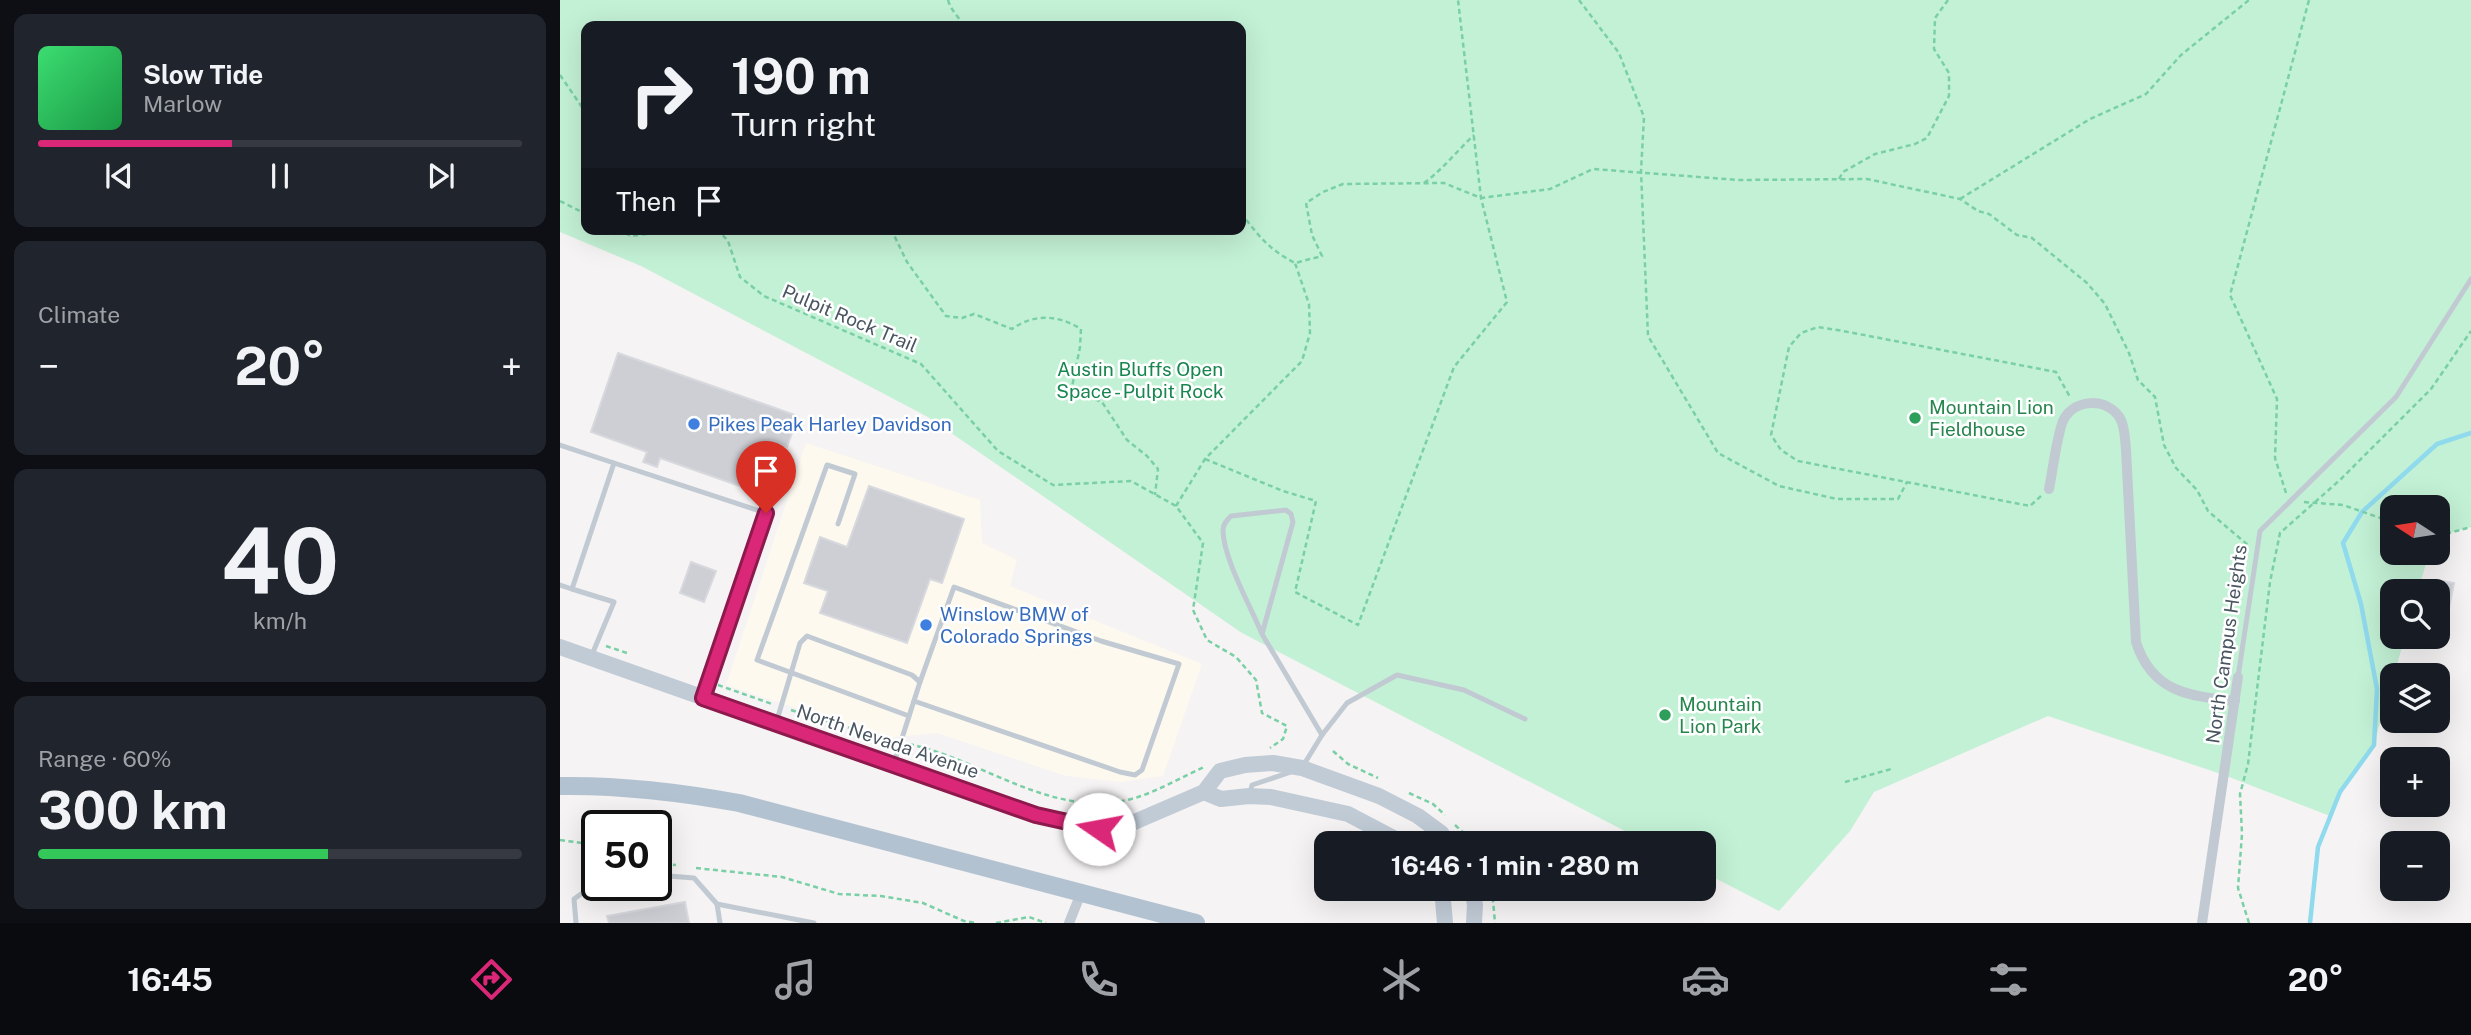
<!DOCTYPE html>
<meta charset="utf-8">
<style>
body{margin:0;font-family:"Public Sans",sans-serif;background:#20242c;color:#f1f3f6;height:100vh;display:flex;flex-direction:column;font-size:26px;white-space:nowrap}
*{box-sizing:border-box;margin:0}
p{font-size:23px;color:#9ea1a6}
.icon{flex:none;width:38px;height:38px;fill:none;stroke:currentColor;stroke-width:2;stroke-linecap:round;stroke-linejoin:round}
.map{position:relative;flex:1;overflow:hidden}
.side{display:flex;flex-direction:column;gap:14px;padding:14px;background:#0d0f14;width:560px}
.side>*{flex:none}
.hud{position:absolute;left:21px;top:21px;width:665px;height:214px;border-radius:14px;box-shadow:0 7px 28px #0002;background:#171b24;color:#f1f3f6;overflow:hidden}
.needle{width:46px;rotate:282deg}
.tools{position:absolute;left:1820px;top:495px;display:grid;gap:14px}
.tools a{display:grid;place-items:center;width:70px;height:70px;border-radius:14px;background:#171b24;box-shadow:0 7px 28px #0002;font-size:35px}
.speed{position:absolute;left:21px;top:810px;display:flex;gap:14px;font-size:35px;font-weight:700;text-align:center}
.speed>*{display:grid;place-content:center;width:91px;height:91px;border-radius:50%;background:#171b24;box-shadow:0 7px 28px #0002;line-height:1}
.speed .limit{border:4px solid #111;border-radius:10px;background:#fff;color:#111}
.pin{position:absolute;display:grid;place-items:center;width:60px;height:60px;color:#fff;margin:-72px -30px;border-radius:50% 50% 50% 0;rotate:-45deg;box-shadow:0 0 7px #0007}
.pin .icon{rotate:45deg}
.me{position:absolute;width:77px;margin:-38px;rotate:282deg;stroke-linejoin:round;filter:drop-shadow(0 0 5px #0008)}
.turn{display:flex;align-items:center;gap:24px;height:147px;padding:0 35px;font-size:32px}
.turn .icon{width:91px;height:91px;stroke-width:2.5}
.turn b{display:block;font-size:49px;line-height:60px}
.then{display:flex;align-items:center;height:66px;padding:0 35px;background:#0003;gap:14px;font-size:26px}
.big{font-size:52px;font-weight:700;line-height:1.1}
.side .widget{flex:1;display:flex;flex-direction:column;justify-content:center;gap:10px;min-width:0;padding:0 24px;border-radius:14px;background:#20242c}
.side .dial{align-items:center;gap:0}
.dial b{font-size:91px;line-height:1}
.song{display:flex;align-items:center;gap:21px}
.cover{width:84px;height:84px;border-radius:10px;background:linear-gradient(135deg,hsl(140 70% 55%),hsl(140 70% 35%))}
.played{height:7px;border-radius:4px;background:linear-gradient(90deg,#db2777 40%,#363941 40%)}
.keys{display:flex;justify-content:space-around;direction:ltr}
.heat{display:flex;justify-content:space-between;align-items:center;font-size:38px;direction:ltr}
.charge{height:10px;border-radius:5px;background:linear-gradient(90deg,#34c759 60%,#363941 0)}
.trip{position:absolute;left:754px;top:831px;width:402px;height:70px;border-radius:14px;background:#171b24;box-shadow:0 7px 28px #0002;font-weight:700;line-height:70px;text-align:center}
.tab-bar{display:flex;height:112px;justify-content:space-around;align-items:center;background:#090b0e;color:#9ea1a6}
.tab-bar .icon{width:49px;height:49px}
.tab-bar .on{color:#db2777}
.tab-bar b{font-size:32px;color:#f1f3f6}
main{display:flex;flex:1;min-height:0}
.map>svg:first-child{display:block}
</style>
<main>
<section class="side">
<div class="widget">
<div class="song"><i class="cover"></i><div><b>Slow Tide</b><p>Marlow</p></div></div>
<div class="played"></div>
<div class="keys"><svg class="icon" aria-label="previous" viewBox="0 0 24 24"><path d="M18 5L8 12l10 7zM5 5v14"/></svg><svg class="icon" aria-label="pause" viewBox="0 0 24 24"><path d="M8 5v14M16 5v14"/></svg><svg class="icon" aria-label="next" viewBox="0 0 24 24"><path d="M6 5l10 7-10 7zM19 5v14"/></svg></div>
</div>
<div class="widget"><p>Climate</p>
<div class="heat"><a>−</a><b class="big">20°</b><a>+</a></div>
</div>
<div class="widget dial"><b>40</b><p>km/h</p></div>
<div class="widget"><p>Range · 60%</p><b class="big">300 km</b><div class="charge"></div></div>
</section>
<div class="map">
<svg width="1911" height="923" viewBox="0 0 1911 923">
<rect width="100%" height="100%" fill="#f5f3f3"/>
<!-- commercial -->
<polygon fill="#fdf9ef" points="246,443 420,500 422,543 457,560 450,586 642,664 603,776 561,782 506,776 377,733 325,738 166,685"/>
<!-- green -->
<path fill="#c3f1d5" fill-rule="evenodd" d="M0 0H1911V527L1878 536V508H1832V553H1869L1858 591 1832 592V637H1845L1834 675 1832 676 1814 745 1780 792 1770 816 1664 775 1488 716 1314 792 1290 831 1219 911 1145 873 1144 844 1088 843 682 633 368 417 81 266 0 232ZM26 26H681V229H26Z"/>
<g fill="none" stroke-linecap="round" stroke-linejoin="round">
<!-- stream -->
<polyline stroke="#90daee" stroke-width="4.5" points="1750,923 1758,847 1780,792 1814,745 1817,689 1801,604 1783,543 1802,512 1877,444 1911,433"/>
</g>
<!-- building -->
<g fill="#cdcfd5" stroke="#d7d9de" stroke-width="2">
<polygon points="58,353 238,416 227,447 211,441 194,491 100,458 97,467 83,462 87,452 31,432"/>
<polygon points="309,486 404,519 382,583 370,579 347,643 260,613 268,591 244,583 260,537 287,547"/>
<polygon points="131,562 156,571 144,602 120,593"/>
<polygon points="1876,580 1894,583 1889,608 1878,606 1878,592 1874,592"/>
<polygon points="125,902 129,923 49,923 47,916"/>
</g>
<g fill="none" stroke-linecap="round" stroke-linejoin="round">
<!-- path -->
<g stroke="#7ad0a6" stroke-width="2.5" stroke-dasharray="5 3.5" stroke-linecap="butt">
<path d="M388 0C391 11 399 16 403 26"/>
<polyline points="1019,0 1059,53 1084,117 1081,171 1088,336 1158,453 1219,486 1277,499 1338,499 1347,482"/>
<polyline points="0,75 26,113"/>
<polyline points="1279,179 1283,172 1315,154 1355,144 1367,138 1389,96 1389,73 1374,49 1375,18 1388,0"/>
<path d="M864 183C883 169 897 151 914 135"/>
<polyline points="1400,199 1530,119 1586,94 1621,55 1689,0"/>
<polyline points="0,201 26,214"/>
<path d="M681 213C699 236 708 249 735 263L762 256 752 235 746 203 763 192 783 184 884 183 921 198 990 189 1033 169 1179 180 1307 179 1400 199 1418 211 1429 214 1457 235 1472 238 1527 283 1545 304 1569 353 1578 380 1595 397 1604 445 1616 468 1637 490 1648 511 1689 546"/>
<polyline points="58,229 71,236 125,229"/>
<polyline points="157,229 168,241 180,277 204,296 361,364 438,451 493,485 571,481 616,506 643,543 633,610 647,640 676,657 696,680 702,713 727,726 723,739 710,748"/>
<path d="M331 229 347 262 386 316 402 318 414 314 452 329C475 313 498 315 521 329L520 347 512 387 523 395 542 402 567 440 587 456 598 469 595 495"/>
<polyline points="645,459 723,491 756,501 735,592 798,625 894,367 947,302 921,198 898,0"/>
<polyline points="1726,493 1715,458 1717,399 1670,295 1749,0"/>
<polyline points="1481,496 1470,506 1238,461 1221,450 1211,435 1229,347 1241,333 1258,327 1283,331 1496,372 1510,397"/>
<polyline points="1744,502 1783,505 1832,522"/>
<polyline points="616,506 645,459 742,361 750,333 749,304 735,263"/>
<polyline points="1878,536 1911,527"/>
<polyline points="46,646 70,654"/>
<polyline points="158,685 212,704"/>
<polyline points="231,710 332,741"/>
<path d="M349 744C424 760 494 821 575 798 598 791 622 777 644 767"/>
<polyline points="773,751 788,764 818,778"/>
<polyline points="1285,782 1331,769"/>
<polyline points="849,793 873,804 885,815"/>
<polyline points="895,825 906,835 910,844"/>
<polyline points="0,840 37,845"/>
<polyline points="96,863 116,865"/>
<polyline points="136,868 222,877 279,894 321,896 363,903 404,921 416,923"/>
<polyline points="932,889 935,923"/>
<polyline points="436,923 469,917 486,923"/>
<polyline points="1689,923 1678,888 1682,834 1680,794 1688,764 1710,582 1720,533 1781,479 1871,389 1911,331"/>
</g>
<!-- lane -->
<g stroke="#c1cad2" stroke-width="5">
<polyline points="0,445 54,463"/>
<polyline points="278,524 295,474 267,465 197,660 349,716"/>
<polyline points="0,585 12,589"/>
<path d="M702 634C691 607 663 558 663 530 663 524 667 520 671 516L726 510 731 514 733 522 702 634 762 735"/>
<polyline points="31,657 54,602 12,589 54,463 206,513 144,695"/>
<polyline points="1678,677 1700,531 1836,397 1911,279"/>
<polyline points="354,701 560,772 575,775 582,770 619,664 541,641 394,587 360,682"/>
<polyline points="217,720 240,643 247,636 352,675 360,682 334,763"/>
<polyline points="743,766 762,735 787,703 837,675 904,690 965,719"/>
<polyline points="690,793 692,785 731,772"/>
<polyline points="96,875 134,878 157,904 254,923"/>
<polyline points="157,904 160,923"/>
<polyline points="16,923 14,899 31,887 39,886"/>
</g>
<!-- street -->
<g stroke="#c1cad2" stroke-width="10">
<path d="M1489 489C1492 475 1498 428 1504 419 1516 398 1547 398 1560 418 1565 426 1565 440 1566 450L1576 642C1592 692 1628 696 1675 701"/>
<polyline points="509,923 521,893"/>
<polyline points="1642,923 1678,677"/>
</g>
<!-- secondary -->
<g stroke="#c1cbd6" stroke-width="16">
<polyline points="0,647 476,815 539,829 572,823 644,792 660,771 685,765 713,763 742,768 819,796 858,816 881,833 889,844"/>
<polyline points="644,792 661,799 689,796 711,797 788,814 845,844"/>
<polyline points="882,889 885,923"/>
<polyline points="912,889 915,905 914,923"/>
</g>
<!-- primary -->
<path stroke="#b3c2d1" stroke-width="18" d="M0 786C61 785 119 792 179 803L636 923"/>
</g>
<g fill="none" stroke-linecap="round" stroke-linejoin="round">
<defs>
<polyline id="route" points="206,513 143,698 476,815 539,829"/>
</defs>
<!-- route casing -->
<use href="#route" stroke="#8e194d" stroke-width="18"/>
<!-- route -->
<use href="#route" stroke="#db2777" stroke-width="12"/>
</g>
<!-- markers -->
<g fill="#2e9e5b" stroke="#fff" stroke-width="2.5">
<circle cx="1355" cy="418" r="7"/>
<circle cx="1105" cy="715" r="7"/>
</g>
<g fill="#3f7fe0" stroke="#fff" stroke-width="2.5">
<circle cx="134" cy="424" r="7"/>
<circle cx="366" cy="625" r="7"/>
</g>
<g text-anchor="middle" stroke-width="5" stroke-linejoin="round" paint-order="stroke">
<!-- street labels -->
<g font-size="19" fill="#4a5661" stroke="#fff">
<text transform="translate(290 318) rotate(23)" y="7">Pulpit Rock Trail</text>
<text transform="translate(1666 644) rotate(-82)" y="7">North Campus Heights</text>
<text transform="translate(328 741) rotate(19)" y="7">North Nevada Avenue</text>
</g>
<!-- park labels -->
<g font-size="19" fill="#17864f" stroke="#fff">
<text x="580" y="376">Austin Bluffs Open<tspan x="580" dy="22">Space - Pulpit Rock</tspan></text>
</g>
<!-- leisure labels -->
<g font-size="19" fill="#27864d" stroke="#fff" text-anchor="start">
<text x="1369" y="414">Mountain Lion<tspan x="1369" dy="22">Fieldhouse</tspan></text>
<text x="1119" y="711">Mountain<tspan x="1119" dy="22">Lion Park</tspan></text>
</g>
<!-- shop labels -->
<g font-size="19" fill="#366cbe" stroke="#fff" text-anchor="start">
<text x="148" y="431">Pikes Peak Harley Davidson</text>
<text x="380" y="621">Winslow BMW of<tspan x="380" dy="22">Colorado Springs</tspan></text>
</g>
</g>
</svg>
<div class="tools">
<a><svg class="needle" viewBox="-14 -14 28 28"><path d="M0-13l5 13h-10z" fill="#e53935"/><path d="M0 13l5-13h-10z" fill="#9ea1a6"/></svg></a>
<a><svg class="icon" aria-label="search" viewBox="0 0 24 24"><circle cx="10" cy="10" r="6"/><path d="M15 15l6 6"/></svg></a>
<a><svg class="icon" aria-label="layers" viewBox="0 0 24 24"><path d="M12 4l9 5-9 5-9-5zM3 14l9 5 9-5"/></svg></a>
<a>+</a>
<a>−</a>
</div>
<div class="speed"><div class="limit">50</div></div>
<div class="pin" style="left:206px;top:513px;background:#d93025"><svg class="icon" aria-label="arrive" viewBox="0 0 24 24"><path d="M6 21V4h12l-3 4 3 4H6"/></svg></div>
<svg class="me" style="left:539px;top:829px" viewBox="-20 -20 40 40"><circle r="19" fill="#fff"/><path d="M0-13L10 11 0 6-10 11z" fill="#db2777"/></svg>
<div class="trip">16:46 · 1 min · 280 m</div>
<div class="hud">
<div class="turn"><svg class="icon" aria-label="right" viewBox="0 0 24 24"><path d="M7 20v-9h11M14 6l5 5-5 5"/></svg><div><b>190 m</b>Turn right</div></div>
<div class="then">Then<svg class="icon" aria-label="arrive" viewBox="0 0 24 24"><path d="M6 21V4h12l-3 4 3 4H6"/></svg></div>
</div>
</div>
</main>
<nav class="tab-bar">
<b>16:45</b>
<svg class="icon on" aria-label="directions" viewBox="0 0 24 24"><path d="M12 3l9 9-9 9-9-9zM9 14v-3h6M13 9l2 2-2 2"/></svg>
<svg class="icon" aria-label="music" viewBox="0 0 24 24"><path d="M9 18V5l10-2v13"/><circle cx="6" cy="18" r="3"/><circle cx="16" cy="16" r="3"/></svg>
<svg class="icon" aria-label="phone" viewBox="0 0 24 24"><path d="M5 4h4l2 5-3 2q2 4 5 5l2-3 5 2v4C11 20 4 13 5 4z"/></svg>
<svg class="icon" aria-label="climate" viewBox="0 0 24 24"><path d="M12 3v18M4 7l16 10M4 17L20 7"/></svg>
<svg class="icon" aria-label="car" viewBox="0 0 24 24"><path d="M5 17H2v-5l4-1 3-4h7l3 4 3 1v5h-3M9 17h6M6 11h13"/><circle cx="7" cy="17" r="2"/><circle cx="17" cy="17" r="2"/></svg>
<svg class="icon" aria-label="filters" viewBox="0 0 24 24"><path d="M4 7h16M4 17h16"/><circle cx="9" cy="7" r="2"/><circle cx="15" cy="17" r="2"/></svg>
<b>20°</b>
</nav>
